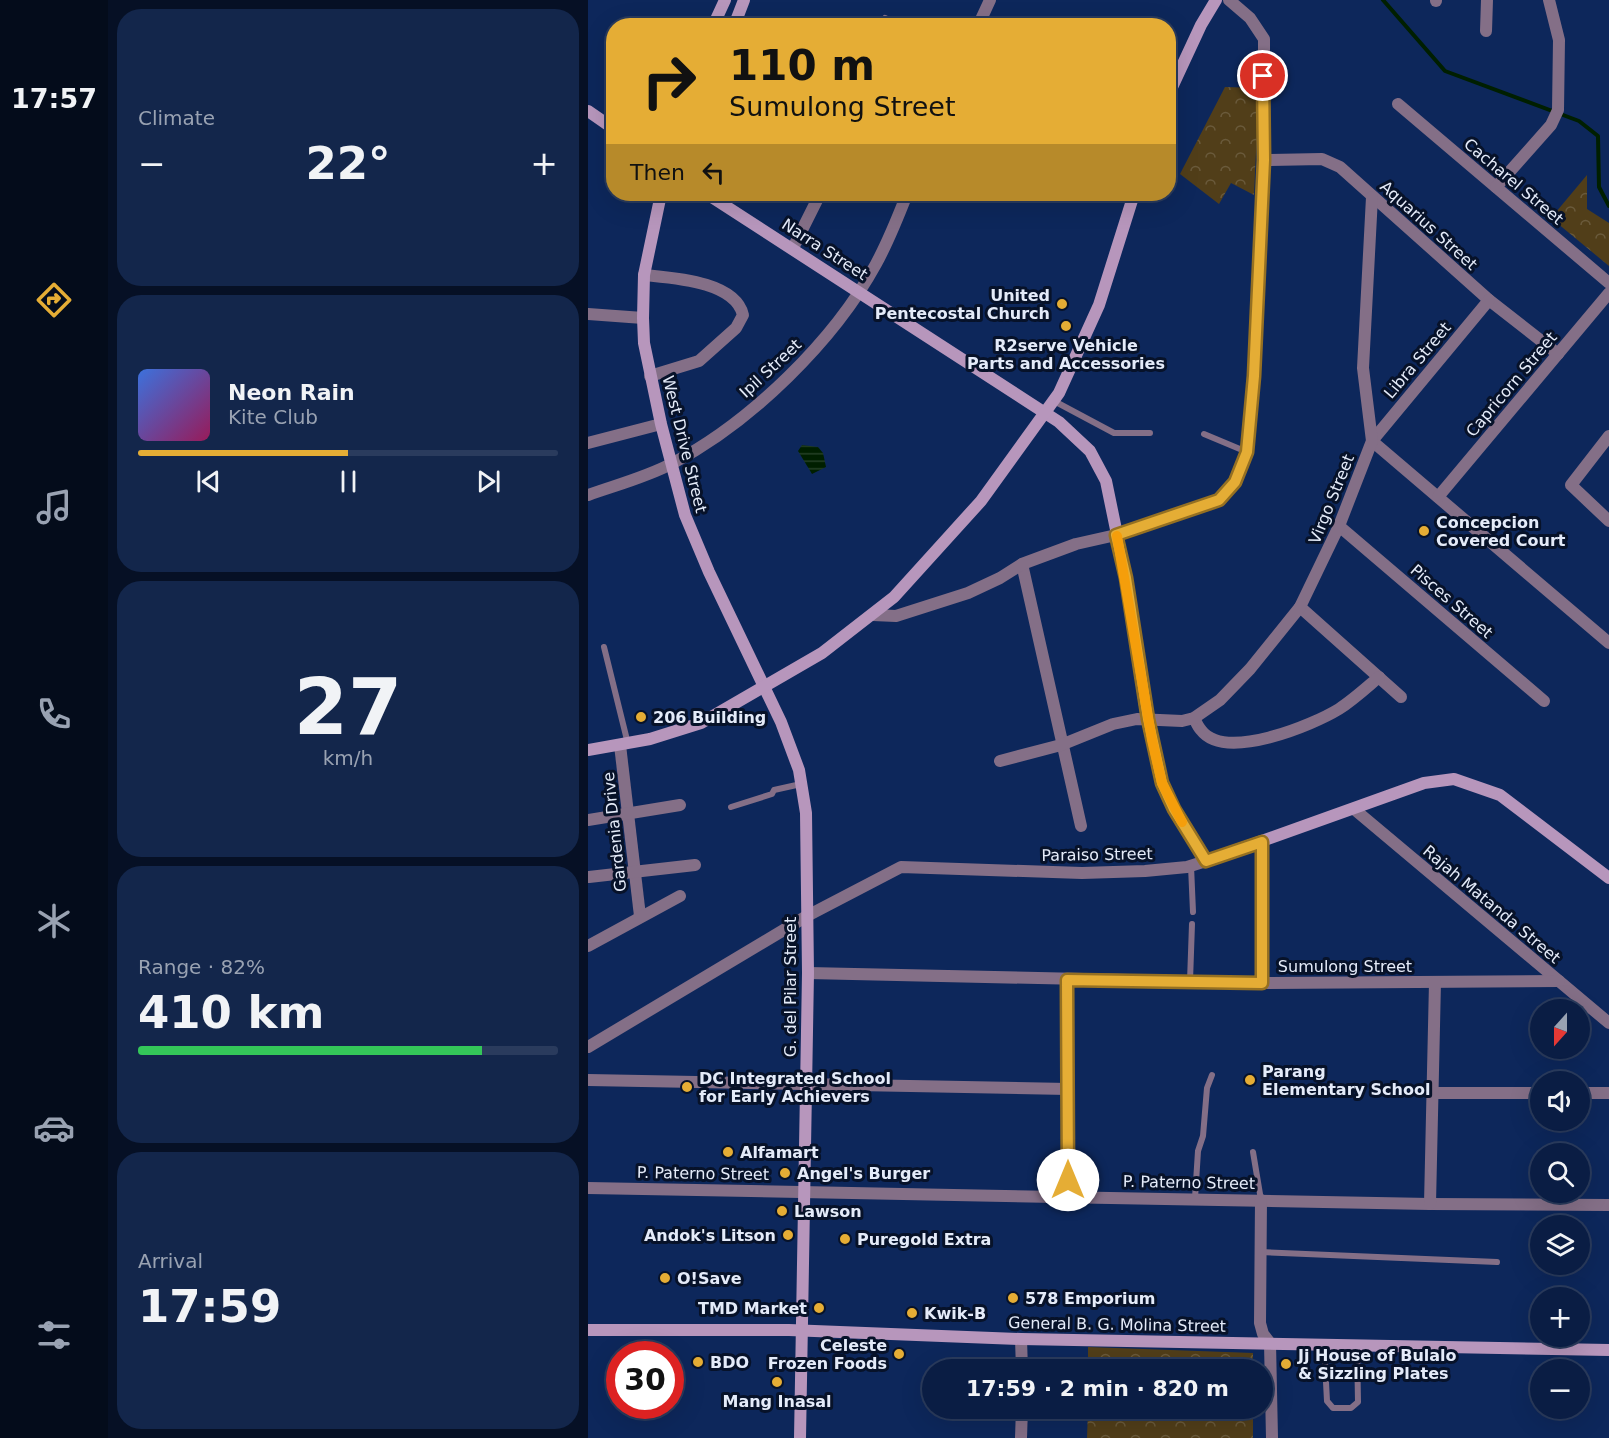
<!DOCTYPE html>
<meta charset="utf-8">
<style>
body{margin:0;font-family:"DejaVu Sans",sans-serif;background:#13264b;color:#f1f3f6;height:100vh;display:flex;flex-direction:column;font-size:22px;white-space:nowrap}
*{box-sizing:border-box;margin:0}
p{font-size:20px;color:#99a2b2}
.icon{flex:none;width:33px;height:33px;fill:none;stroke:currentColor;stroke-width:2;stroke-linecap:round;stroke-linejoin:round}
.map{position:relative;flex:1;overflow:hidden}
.drawer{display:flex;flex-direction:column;gap:9px;padding:9px;background:#061025;width:480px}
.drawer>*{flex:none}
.hud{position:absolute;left:18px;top:18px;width:570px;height:183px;border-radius:24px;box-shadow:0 6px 24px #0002,0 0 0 2px #2a3b5d;background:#e5ad35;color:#111;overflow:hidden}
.needle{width:39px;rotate:201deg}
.tools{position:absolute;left:942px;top:999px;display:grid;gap:12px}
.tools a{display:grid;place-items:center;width:60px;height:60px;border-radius:50%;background:#0a1d44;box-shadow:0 6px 24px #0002,0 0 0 2px #2a3b5d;font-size:30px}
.speed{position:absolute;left:18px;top:1341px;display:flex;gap:12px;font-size:30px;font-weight:700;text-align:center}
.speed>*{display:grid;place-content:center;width:78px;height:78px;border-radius:50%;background:#0a1d44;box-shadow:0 6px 24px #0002,0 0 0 2px #2a3b5d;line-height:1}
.speed .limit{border:9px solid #d22;background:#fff;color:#111}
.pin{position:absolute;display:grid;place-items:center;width:51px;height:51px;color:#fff;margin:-26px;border:3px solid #fff;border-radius:50%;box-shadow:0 2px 6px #0007}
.me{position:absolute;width:66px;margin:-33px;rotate:0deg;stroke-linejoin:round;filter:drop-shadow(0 0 4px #0008)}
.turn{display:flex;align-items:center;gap:21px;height:126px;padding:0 24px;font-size:27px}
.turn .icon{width:78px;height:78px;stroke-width:2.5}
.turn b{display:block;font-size:42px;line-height:51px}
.then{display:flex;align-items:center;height:57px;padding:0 24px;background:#0003;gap:12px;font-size:22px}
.big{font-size:45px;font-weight:700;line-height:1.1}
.drawer .tile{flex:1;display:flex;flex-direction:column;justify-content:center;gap:9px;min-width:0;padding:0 21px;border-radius:24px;background:#13264b}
.drawer .dial{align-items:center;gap:0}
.dial b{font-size:78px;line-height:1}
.song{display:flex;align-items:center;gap:18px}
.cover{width:72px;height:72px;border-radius:9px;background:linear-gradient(135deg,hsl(220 70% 55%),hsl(330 70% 35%))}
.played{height:6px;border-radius:3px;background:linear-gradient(90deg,#e5ad35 50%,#2a3b5d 50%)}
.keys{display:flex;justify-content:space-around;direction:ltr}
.heat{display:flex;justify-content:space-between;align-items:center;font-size:33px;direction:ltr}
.charge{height:9px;border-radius:4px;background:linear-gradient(90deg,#34c759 82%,#2a3b5d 0)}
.trip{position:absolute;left:334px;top:1359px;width:351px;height:60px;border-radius:30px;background:#0a1d44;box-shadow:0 6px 24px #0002,0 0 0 2px #2a3b5d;font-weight:700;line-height:60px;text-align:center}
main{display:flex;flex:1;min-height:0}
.tab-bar{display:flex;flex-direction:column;width:108px;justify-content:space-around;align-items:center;background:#040c1b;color:#99a2b2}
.tab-bar .icon{width:42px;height:42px}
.tab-bar .current{color:#e5ad35}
.tab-bar b{font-size:27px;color:#f1f3f6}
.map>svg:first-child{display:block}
</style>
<main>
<nav class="tab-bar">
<b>17:57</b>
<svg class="icon current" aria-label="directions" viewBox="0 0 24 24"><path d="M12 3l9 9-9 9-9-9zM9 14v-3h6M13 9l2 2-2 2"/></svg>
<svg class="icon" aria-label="music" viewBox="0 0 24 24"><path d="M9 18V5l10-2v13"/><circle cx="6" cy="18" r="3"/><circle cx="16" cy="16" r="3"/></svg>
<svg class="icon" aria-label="phone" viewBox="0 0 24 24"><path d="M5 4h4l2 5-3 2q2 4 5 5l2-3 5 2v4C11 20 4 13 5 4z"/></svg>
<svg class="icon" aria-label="climate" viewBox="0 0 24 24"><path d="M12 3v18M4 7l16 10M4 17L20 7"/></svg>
<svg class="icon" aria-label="car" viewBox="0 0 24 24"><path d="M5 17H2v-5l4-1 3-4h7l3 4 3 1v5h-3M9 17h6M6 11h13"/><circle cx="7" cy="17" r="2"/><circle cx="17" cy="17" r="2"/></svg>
<svg class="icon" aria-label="filters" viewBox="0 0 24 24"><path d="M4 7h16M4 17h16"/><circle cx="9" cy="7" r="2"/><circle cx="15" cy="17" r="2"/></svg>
</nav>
<section class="drawer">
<div class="tile"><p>Climate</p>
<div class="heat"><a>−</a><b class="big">22°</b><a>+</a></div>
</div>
<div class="tile">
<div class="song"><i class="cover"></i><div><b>Neon Rain</b><p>Kite Club</p></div></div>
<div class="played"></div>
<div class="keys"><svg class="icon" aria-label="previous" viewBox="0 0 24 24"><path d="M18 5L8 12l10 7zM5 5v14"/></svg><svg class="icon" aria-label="pause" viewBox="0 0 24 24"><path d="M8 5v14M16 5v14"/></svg><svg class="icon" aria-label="next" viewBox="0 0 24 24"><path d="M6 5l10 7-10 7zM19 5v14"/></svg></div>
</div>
<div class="tile dial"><b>27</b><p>km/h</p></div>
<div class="tile"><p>Range · 82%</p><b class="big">410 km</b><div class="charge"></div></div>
<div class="tile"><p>Arrival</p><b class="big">17:59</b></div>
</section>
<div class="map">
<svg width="1021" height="1438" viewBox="0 0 1021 1438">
<defs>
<pattern id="forest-crowns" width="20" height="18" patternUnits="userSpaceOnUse" patternTransform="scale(1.5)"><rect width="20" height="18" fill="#513e19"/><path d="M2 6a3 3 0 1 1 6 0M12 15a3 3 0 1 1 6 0" fill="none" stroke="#6a5a3b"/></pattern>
<pattern id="water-rules" width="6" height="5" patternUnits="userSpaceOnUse" patternTransform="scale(1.5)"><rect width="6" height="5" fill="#001f00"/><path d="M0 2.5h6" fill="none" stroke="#254026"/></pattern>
</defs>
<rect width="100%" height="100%" fill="#0d275b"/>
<!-- forest -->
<g fill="url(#forest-crowns)">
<polygon points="637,87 671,88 666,195 643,183 631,204 592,174"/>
<polygon points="999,175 999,209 1021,223 1021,266 963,218"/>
<polygon points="500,1347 665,1353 665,1369 500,1369"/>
<polygon points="500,1409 665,1409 665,1438 499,1438"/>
</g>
<!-- water -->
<polygon fill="url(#water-rules)" points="214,445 230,447 235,453 238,467 224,474 210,451"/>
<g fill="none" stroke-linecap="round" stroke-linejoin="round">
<!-- stream -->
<polyline stroke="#001f00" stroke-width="4" points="795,0 857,71 991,121 1010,136 1011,187 1021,206"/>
<!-- lane -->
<g stroke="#846f87" stroke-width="6">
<polyline points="297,18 312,26"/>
<polyline points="466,401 526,433 562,433"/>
<polyline points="616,434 659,452"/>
<polyline points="16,647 40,744"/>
<polyline points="143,807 184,794 186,790 213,784"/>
<polyline points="603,866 605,912"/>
<polyline points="602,981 604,924"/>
<polyline points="665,1152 673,1200"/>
<polyline points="607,1198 610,1151 615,1136 619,1088 624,1075"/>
<polyline points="672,1252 909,1262"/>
<polyline points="736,1344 739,1401 745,1408 763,1408 770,1402 769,1346"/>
</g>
<!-- street -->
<g stroke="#846f87" stroke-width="12">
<polyline points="848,1 848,0"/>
<polyline points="390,26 402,0"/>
<polyline points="898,31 899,0"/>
<polyline points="810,104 1021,283"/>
<polyline points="676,160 734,159 752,167 901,300 970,354"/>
<polyline points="908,187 963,125 970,110 971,40 961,0"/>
<polyline points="205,248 232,194"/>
<path d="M56 275C84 278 147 281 155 315L148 328 111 361 62 376"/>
<polyline points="0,314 55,318"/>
<polyline points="1021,436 983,485 1021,521"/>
<polyline points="784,441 1021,643"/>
<polyline points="784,441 901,300"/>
<polyline points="0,443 73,424"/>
<path d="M0 495C28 485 59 477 85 463 163 422 246 341 288 264 300 242 310 217 319 194"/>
<polyline points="850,497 1021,293"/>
<polyline points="751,526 956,701"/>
<polyline points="434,564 493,826"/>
<polyline points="712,607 813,697"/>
<polyline points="285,615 308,616 380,593 412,578 434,564 488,544 528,535 631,500 647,482 659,452 666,376 676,160 676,39 662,18 641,0"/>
<path d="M606 718C608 722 610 727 613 730 637 762 725 725 751 709 765 700 778 688 791 677"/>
<polyline points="32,745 52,916"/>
<polyline points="412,761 473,745 525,724 549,719 594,721 606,718 632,700 662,669 712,607 751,526 784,441 775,368 784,197"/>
<polyline points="766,809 1021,1023"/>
<polyline points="0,820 92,805"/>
<polyline points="1,877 107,865"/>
<polyline points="0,946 92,896"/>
<polyline points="220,973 674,983 971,981"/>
<polyline points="479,980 479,1196"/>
<polyline points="674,983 674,842"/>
<polyline points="0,1047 219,916 313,867 494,873 557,871 599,867 618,861"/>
<polyline points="0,1080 480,1089"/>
<polyline points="844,1093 952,1093"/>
<polyline points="992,1093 1021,1093"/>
<polyline points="0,1188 842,1204 1021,1205"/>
<polyline points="673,1200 672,1323 675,1334 682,1343 684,1438"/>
<polyline points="842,1204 847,982"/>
<polyline points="433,1339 434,1370"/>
<polyline points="433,1438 434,1408"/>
</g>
<!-- secondary -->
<g stroke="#b796bc" stroke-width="12">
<polyline points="125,26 137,0"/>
<polyline points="146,26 156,0"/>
<polyline points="580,96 613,25 628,0"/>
<polyline points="0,111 26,129"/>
<polyline points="73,194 56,275 55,318 56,343 73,424 97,515 121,572 193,722 211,770 218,813 220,973 212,1438"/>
<polyline points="119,194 471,422 502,451 518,481 538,578 559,719 574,783 586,809 618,861 836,783 866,779 912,795 1021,878"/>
<polyline points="0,750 62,739 113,723 234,653 306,597 393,501 471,393 511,305 546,194"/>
<polyline points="0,1330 201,1330 433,1339 1021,1350"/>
</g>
</g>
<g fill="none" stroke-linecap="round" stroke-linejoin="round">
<defs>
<polyline id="route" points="480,1180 479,980 674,983 674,842 618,861 586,809 574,783 560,719 538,578 528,535 631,500 647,482 659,452 666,376 676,160 675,76"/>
</defs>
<!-- route casing -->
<use href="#route" stroke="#957022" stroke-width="15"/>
<!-- route -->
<use href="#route" stroke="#e5ad35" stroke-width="10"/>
<!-- slow -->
<polyline stroke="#f59e0b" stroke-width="10" points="529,536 564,740 574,783 594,822"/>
</g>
<!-- markers -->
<g fill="#e5ad35" stroke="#071229" stroke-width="2">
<circle cx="474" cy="304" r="6"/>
<circle cx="478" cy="326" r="6"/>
<circle cx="836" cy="531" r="6"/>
<circle cx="53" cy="717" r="6"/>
<circle cx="662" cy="1080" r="6"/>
<circle cx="99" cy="1087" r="6"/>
<circle cx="140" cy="1152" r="6"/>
<circle cx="197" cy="1173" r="6"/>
<circle cx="194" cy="1211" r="6"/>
<circle cx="200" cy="1235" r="6"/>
<circle cx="257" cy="1239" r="6"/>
<circle cx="77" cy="1278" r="6"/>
<circle cx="425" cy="1298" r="6"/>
<circle cx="231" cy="1308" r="6"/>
<circle cx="324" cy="1313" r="6"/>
<circle cx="311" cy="1354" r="6"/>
<circle cx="110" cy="1362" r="6"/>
<circle cx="698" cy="1364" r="6"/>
<circle cx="189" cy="1382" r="6"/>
</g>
<g text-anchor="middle" stroke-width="6" stroke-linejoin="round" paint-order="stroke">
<!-- street labels -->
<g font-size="16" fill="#e4ebf9" stroke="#071229">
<text transform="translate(926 181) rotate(40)" y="6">Cacharel Street</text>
<text transform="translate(841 225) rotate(42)" y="6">Aquarius Street</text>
<text transform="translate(237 249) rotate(33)" y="6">Narra Street</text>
<text transform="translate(829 360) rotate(-50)" y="6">Libra Street</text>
<text transform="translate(182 368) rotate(-43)" y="6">Ipil Street</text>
<text transform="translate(923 384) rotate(-50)" y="6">Capricorn Street</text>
<text transform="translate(97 444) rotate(76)" y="6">West Drive Street</text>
<text transform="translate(743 499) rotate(-68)" y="6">Virgo Street</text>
<text transform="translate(864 601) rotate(41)" y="6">Pisces Street</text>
<text transform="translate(26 832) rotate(-96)" y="6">Gardenia Drive</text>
<text transform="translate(509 854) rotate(-1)" y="6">Paraiso Street</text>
<text transform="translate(904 904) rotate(40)" y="6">Rajah Matanda Street</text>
<text x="757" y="972">Sumulong Street</text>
<text transform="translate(202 987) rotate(-90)" y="6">G. del Pilar Street</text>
<text transform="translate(115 1173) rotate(1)" y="6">P. Paterno Street</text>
<text transform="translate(601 1182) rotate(1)" y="6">P. Paterno Street</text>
<text transform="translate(529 1324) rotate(1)" y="6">General B. G. Molina Street</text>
</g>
<!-- poi labels -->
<g font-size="16" font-weight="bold" fill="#e4ebf9" stroke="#071229" text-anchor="start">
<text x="462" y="301" text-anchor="end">United<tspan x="462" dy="18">Pentecostal Church</tspan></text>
<text x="478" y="351" text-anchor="middle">R2serve Vehicle<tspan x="478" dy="18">Parts and Accessories</tspan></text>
<text x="848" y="528">Concepcion<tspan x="848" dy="18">Covered Court</tspan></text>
<text x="65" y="723">206 Building</text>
<text x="674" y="1077">Parang<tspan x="674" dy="18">Elementary School</tspan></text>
<text x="111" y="1084">DC Integrated School<tspan x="111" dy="18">for Early Achievers</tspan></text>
<text x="152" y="1158">Alfamart</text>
<text x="209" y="1179">Angel's Burger</text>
<text x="206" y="1217">Lawson</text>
<text x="188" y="1241" text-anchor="end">Andok's Litson</text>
<text x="269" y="1245">Puregold Extra</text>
<text x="89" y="1284">O!Save</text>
<text x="437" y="1304">578 Emporium</text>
<text x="219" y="1314" text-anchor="end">TMD Market</text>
<text x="336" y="1319">Kwik-B</text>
<text x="299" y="1351" text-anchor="end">Celeste<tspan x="299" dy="18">Frozen Foods</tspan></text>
<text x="710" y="1361">Jj House of Bulalo<tspan x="710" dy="18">&amp; Sizzling Plates</tspan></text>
<text x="122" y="1368">BDO</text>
<text x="189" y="1407" text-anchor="middle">Mang Inasal</text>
</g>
</g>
</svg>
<div class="tools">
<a><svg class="needle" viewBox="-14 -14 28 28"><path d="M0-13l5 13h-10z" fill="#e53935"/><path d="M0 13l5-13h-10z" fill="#99a2b2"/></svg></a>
<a><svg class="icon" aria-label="sound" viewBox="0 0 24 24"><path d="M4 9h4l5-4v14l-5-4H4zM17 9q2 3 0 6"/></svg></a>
<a><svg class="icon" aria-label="search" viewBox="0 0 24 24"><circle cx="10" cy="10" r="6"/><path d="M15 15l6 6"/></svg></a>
<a><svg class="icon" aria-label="layers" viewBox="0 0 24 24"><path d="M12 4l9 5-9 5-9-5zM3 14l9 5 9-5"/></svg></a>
<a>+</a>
<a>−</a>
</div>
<div class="speed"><div class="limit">30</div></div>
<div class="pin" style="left:675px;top:76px;background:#d93025"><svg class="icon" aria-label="arrive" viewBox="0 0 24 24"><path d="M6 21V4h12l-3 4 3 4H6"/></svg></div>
<svg class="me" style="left:480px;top:1180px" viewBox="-20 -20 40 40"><circle r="19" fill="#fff"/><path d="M0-13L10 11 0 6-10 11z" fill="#e5ad35"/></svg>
<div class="trip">17:59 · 2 min · 820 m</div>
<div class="hud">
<div class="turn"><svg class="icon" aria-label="right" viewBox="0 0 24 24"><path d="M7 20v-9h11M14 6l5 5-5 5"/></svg><div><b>110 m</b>Sumulong Street</div></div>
<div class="then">Then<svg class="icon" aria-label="left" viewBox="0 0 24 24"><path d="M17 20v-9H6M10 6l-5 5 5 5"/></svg></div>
</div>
</div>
</main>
